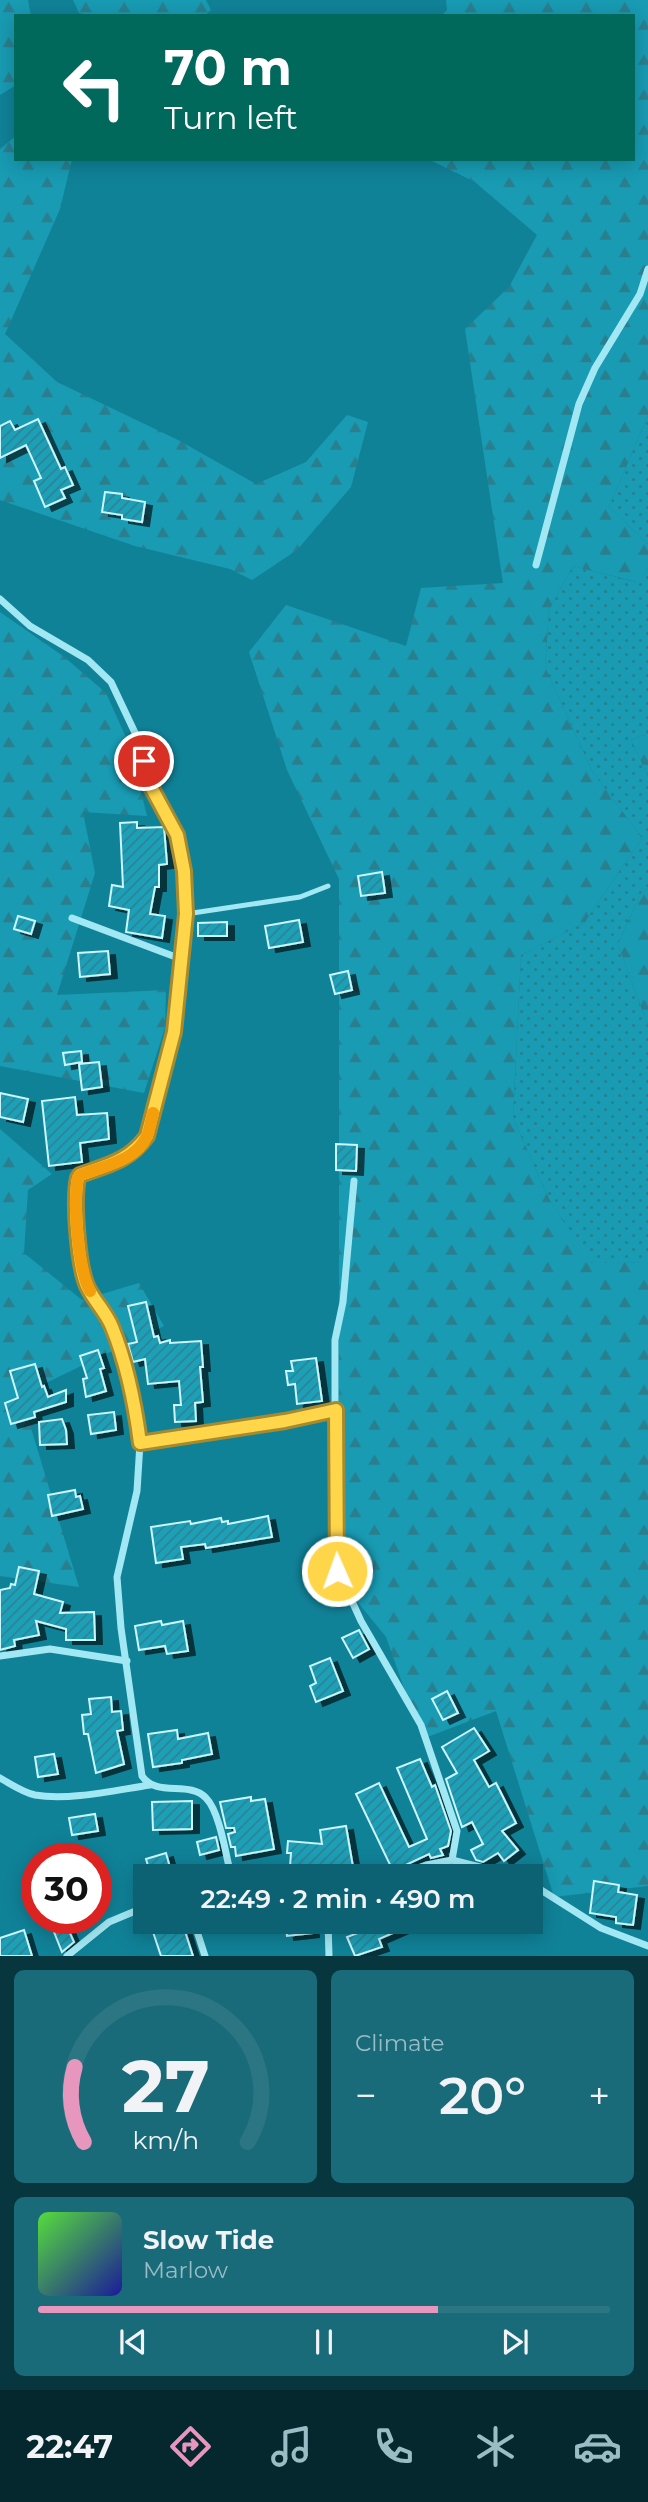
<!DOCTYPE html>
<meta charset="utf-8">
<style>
body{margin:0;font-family:Montserrat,sans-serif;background:#1a6b7a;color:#f1f3f6;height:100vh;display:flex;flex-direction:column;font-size:26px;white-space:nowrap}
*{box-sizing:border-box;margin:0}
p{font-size:23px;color:#9abcc4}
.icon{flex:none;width:38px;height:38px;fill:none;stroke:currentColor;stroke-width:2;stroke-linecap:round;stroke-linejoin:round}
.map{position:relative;height:1956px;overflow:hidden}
.side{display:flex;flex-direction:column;gap:14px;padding:14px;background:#07363f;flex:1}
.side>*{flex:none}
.guide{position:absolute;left:14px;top:14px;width:621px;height:147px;border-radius:0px;box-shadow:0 4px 18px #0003;background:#00695c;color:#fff;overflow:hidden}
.speed{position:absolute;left:21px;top:1843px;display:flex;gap:14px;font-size:35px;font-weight:700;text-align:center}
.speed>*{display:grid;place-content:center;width:91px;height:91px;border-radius:50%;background:#0c6272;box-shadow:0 4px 18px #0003;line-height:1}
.speed .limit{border:10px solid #d22;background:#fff;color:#111}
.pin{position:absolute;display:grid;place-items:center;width:60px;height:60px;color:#fff;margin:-30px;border:4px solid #fff;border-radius:50%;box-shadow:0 2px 7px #0007}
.me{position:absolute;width:77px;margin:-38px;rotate:358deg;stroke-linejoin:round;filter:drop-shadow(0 0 5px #0008)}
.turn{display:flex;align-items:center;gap:24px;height:147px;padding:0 35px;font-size:32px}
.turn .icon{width:91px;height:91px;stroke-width:2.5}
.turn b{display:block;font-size:49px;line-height:60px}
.big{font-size:52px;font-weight:600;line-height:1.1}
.side .card{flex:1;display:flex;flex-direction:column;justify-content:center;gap:10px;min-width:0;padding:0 24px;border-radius:10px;background:#1a6b7a}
.side .dial{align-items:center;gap:0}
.dial svg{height:182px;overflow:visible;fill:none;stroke:#2c7684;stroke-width:7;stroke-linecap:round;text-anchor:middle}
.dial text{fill:#f1f3f6;stroke:none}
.song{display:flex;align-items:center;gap:21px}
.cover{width:84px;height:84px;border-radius:10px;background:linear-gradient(135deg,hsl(110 70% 55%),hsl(240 70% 35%))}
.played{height:7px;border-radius:4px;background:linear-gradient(90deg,#e797bd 70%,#2c7684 70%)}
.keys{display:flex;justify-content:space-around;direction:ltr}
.heat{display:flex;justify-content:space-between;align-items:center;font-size:38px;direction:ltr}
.side .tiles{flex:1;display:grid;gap:14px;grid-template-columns:1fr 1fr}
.card:last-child{grid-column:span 2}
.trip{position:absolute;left:133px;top:1864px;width:410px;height:70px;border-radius:0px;background:#0c6272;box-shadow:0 4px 18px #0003;font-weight:600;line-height:70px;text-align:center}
.tabs{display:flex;height:112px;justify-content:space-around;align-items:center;background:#05272e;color:#9abcc4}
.tabs .icon{width:49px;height:49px}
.tabs .current{color:#e797bd}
.tabs b{font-size:32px;color:#f1f3f6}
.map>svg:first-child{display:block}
</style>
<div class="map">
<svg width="648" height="1956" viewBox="0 0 648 1956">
<defs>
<pattern id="grass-dots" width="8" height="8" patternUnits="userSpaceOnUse" patternTransform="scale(1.75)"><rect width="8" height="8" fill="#189bb3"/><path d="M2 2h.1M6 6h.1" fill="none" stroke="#2a7f8f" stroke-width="1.8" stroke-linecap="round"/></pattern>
<pattern id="forest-firs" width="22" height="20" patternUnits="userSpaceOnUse" patternTransform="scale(1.75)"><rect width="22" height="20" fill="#189bb3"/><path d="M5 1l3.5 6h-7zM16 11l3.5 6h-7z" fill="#2a7f8f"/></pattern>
<pattern id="building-hatch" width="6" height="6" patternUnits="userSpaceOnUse" patternTransform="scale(1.75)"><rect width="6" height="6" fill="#1ea0b8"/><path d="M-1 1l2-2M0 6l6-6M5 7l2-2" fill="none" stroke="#2e8392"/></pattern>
<filter id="shadow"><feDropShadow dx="7" dy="4" stdDeviation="0" flood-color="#0009"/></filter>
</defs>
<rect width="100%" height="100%" fill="#108298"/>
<!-- grass -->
<g fill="url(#grass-dots)">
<polygon points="648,415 648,544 609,507"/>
<polygon points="573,566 636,582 648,568 648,733 631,740 648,776 648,889 641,893 618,944 648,1026 648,1262 591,1264 549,1199 513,1118 521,955 584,923 642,838 592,771 545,667 549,610"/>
</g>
<!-- forest -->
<g fill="url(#forest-firs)">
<polygon points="0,0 28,0 31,16 16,16 16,85 0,95"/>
<polygon points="73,0 206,0 211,10 204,16 93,16 79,13"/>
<polygon points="446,0 648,0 648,415 609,507 648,544 648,568 637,582 573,566 549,610 545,667 592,771 642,838 584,923 521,955 513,1118 549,1199 591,1263 648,1262 648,1886 554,1897 496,1711 422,1739 386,1637 339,1579 339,879 287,770 249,652 286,605 406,646 421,588 503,583 465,329 509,287 537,235 475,182 428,159 634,159 634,16 441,16 447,10"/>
<polygon points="16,136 16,159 72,159 60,209 5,334 57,382 178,440 256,484 306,462 347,415 368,422 351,487 297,550 252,580 230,569 135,546 0,500 0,149"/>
<polygon points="0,612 63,656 106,693 129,744 147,816 83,812 95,873 57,995 166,990 165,1028 144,1093 0,1066"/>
<polygon points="648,733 648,776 631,740"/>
<polygon points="648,889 648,1026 618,944 641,893"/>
<polygon points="0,1129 52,1174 28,1190 24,1253 82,1300 139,1283 164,1326 21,1395 79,1587 0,1576"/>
</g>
<!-- building -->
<g fill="url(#building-hatch)" stroke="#caf6fe" stroke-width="2" filter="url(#shadow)">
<polygon points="38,419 61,469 65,467 73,485 61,490 65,498 45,507 34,481 41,478 26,445 0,458 0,426 10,421 15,430"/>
<polygon points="105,492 122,494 122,498 145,502 142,522 122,519 122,515 102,512"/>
<polygon points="137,822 137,828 164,827 167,864 159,865 159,887 155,887 150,914 165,916 162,938 126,932 129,910 109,906 112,885 123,887 120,823"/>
<polygon points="382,872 385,893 361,896 358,876"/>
<polygon points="18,916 35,921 31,934 14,929"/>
<polygon points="299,920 303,942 269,948 265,926"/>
<polygon points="227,922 227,936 198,936 198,923"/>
<polygon points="108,951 110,974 80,977 78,953"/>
<polygon points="348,971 352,990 335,994 330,975"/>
<polygon points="81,1051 82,1062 65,1065 63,1053"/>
<polygon points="99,1062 102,1087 82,1090 79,1064"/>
<polygon points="0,1093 28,1099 23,1122 0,1117"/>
<polygon points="75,1097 77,1115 107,1113 109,1139 80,1143 82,1162 49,1166 42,1101"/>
<polygon points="336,1144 357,1145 356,1171 336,1170"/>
<polygon points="146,1302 154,1337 158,1336 160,1343 170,1340 170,1343 201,1341 203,1367 200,1367 203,1402 195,1403 196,1421 175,1422 174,1405 181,1405 179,1381 148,1384 145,1359 133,1362 128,1344 137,1342 128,1306"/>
<polygon points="98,1350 104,1368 100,1369 106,1391 86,1397 83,1379 87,1378 80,1356"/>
<polygon points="316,1358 322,1401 297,1404 295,1384 288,1385 286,1371 293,1371 291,1361"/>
<polygon points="35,1364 42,1387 44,1386 48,1397 66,1390 66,1402 34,1412 35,1417 11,1424 5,1403 18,1398 10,1371"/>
<polygon points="114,1412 116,1430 91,1434 88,1415"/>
<polygon points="62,1419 66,1430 67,1444 40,1445 39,1422"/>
<polygon points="75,1490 76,1497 80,1496 83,1509 52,1516 48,1495"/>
<polygon points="268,1516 272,1537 206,1548 205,1544 181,1547 183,1559 156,1563 151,1527 190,1521 191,1524 221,1518 222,1522 228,1521 228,1524"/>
<polygon points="19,1567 39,1571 34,1594 63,1602 60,1613 94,1612 95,1640 66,1640 66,1629 36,1621 39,1635 14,1640 15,1646 0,1650 0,1590 10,1588 11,1584 15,1585"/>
<polygon points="161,1621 162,1625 183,1621 188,1651 167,1654 165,1646 139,1650 135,1626"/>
<polygon points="359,1630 369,1649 353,1658 342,1638"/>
<polygon points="330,1658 343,1691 316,1702 310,1686 316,1683 310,1666"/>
<polygon points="447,1691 458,1713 443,1720 432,1699"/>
<polygon points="111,1697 112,1712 121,1711 123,1730 117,1731 124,1764 96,1773 88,1734 84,1734 82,1715 91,1714 89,1699"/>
<polygon points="474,1728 489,1751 474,1760 489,1787 496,1783 516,1823 502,1831 518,1850 504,1861 498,1853 483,1862 476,1860 471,1850 483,1844 472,1822 462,1827 446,1779 457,1773 442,1747"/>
<polygon points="177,1730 178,1739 208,1733 212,1754 182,1760 182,1763 153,1767 148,1734"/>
<polygon points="54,1754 58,1774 38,1777 35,1757"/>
<polygon points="420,1759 432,1787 435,1785 451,1831 448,1846 440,1849 443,1855 431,1858 429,1854 393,1871 356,1794 379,1783 409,1847 427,1839 397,1768"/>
<polygon points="251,1797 251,1801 265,1799 274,1849 236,1856 235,1847 231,1847 228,1834 235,1832 234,1828 226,1828 220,1802"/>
<polygon points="192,1801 192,1829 153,1830 152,1802"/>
<polygon points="95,1814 98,1831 72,1835 69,1818"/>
<polygon points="346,1826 353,1867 326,1871 290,1867 291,1853 287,1853 288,1841 322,1844 320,1830"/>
<polygon points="216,1837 219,1850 200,1855 197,1842"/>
<polygon points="166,1853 171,1871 151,1876 146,1859"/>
<polygon points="594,1881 619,1885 618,1892 637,1895 633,1925 616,1923 616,1917 590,1913"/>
<polygon points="51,1918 63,1918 74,1942 62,1952 54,1932 56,1931"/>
<polygon points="173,1922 182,1922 193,1956 161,1956 152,1929"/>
<polygon points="285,1922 311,1922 312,1933 287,1936"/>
<polygon points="387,1922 418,1922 379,1939 382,1947 355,1956 347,1937"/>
<polygon points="24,1930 32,1956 0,1956 0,1938"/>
</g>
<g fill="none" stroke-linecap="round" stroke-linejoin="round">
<!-- lane -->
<polyline stroke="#a2e8f4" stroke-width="5" points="186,914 300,897 328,886"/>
<!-- street -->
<g stroke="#a2e8f4" stroke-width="7">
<polyline points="536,565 579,404 595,368 640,294 648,269"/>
<path d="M0 599 30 626 88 660 111 682 137 737 150 785 177 835 184 871 186 914 174 1032 147 1136C129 1161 108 1165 80 1175L78 1178V1226L83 1275 87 1287 104 1310 122 1354 135 1405 140 1443 137 1491 117 1577 121 1628 142 1776C157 1798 189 1780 206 1798 220 1812 226 1856 231 1876"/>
<polyline points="72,918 181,959"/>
<polyline points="354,1181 343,1302 335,1340 335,1564 361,1621 421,1725 457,1831 452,1860"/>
<polyline points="140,1443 285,1421 336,1410"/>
<polyline points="0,1656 50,1649 127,1661"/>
<path d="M0 1778C11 1784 22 1792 35 1795 69 1801 116 1790 150 1785"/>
<polyline points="270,1876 301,1876"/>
<polyline points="397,1876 426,1865 452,1860 515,1876"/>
<polyline points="530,1883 601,1928 648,1946"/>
<polyline points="194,1922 205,1956"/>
<polyline points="328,1922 329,1956"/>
<polyline points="67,1956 109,1922 145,1907"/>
</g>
</g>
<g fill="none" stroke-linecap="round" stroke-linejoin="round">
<defs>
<path id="route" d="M144 761 150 785 177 835 184 871 186 914 174 1032 147 1136C129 1161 108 1165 80 1175L78 1178C73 1200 78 1265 87 1286 94 1301 106 1312 112 1327 127 1364 135 1404 140 1443L285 1421 336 1410 337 1571"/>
</defs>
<!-- route casing -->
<use href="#route" stroke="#a68a30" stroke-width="18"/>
<!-- route -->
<use href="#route" stroke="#ffd54a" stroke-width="12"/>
<!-- slow -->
<path stroke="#f59e0b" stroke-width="12" d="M90 1291C78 1269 73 1203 78 1178L80 1175C104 1166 136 1161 147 1136 150 1129 151 1120 153 1113"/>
</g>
</svg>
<div class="speed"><div class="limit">30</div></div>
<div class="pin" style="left:144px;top:761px;background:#d93025"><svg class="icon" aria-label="arrive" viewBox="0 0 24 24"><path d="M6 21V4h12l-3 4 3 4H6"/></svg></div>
<svg class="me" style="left:337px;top:1571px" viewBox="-20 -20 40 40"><circle r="17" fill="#ffd54a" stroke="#fff" stroke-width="3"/><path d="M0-11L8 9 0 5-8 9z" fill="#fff"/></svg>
<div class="trip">22:49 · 2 min · 490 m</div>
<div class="guide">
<div class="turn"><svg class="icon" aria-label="left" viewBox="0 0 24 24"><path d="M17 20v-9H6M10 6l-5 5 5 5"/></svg><div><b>70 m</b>Turn left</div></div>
</div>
</div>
<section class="side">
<div class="tiles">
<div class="card dial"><svg viewBox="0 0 100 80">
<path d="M14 69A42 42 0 1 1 86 69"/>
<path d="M14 69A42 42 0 0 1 10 36" stroke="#e797bd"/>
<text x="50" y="56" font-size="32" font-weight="700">27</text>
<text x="50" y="72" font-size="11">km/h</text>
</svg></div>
<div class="card"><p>Climate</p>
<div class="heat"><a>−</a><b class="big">20°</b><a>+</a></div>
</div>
<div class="card">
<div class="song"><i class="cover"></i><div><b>Slow Tide</b><p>Marlow</p></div></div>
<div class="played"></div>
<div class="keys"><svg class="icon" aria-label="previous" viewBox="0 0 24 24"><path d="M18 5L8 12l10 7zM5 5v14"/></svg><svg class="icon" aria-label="pause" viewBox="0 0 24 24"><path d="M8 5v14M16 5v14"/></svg><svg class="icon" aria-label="next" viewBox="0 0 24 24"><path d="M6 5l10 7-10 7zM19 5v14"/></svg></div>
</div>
</div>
</section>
<nav class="tabs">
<b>22:47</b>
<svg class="icon current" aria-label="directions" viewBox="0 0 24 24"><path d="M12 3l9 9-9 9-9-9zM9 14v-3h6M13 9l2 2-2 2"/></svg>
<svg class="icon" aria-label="music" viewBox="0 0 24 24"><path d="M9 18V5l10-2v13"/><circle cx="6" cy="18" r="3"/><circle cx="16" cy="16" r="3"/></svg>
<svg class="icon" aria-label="phone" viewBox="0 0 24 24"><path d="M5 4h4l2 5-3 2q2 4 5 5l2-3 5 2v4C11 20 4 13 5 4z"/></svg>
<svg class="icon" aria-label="climate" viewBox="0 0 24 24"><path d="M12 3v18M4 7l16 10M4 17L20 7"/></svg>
<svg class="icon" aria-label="car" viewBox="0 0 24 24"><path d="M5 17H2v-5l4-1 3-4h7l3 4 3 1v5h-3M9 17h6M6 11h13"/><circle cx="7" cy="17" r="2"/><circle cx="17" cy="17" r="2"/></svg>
</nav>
